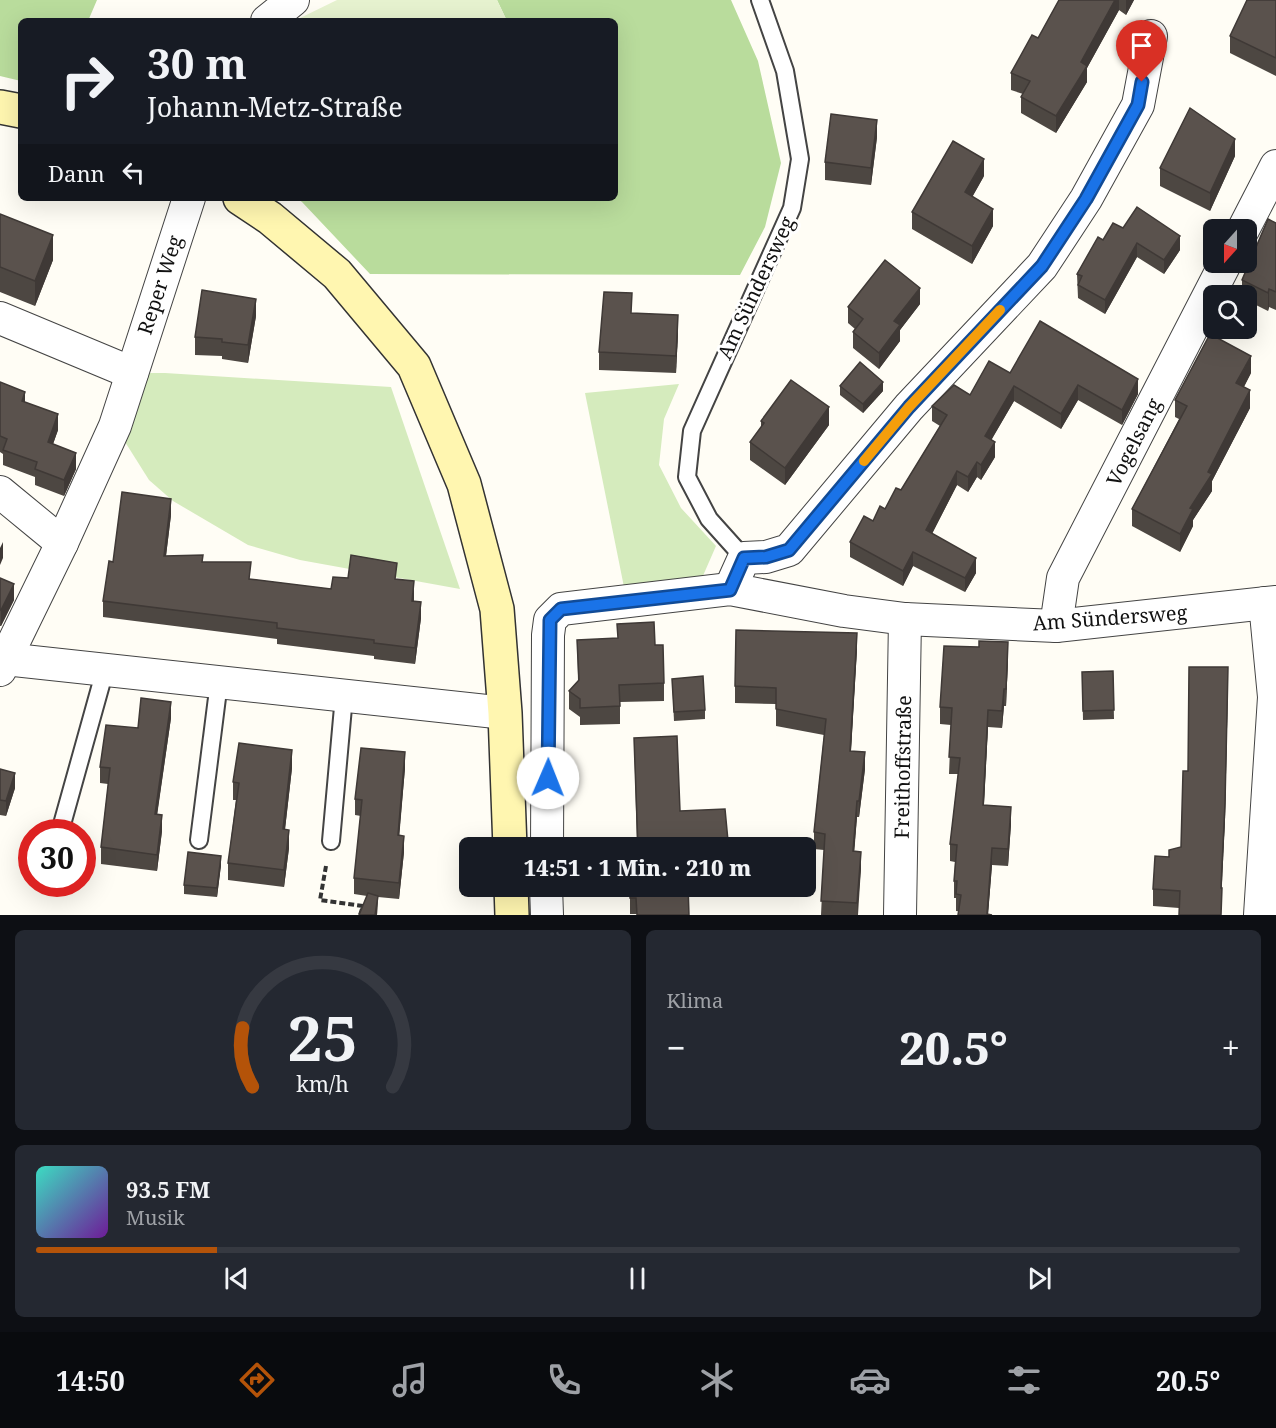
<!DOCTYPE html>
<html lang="de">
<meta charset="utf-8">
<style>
body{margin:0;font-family:"Noto Serif",serif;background:#242831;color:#f1f3f6;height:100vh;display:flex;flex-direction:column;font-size:22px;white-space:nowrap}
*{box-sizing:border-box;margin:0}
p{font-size:20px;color:#9ea1a6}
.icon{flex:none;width:33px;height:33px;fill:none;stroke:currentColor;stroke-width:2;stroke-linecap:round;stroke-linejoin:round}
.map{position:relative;height:915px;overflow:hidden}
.side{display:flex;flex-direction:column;gap:15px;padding:15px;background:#0d0f14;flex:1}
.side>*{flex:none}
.banner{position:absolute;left:18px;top:18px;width:600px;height:183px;border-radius:9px;box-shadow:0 6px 24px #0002;background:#171b24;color:#f1f3f6;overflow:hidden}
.needle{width:39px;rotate:201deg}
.tools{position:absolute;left:1203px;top:219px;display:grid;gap:12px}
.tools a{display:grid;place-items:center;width:54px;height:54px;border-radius:9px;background:#171b24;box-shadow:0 6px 24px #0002;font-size:30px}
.speed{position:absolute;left:18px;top:819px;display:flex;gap:12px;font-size:30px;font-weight:700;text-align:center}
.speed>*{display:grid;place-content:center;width:78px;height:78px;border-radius:50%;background:#171b24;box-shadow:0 6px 24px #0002;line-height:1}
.speed .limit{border:9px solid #d22;background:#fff;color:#111}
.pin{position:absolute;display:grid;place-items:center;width:51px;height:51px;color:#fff;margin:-62px -26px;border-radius:50% 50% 50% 0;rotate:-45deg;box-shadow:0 0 6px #0007}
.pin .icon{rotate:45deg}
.me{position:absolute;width:66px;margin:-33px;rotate:1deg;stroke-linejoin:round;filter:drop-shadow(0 0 4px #0008)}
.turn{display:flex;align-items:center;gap:21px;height:126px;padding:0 30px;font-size:27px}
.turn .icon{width:78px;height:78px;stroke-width:2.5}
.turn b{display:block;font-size:42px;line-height:51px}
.then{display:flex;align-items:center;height:57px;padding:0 30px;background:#0003;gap:12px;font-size:22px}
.big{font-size:45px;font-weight:800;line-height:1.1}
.side .card{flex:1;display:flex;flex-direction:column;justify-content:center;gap:9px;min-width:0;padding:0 21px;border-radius:9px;background:#242831}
.side .dial{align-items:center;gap:0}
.dial svg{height:156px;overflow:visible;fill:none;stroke:#363941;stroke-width:7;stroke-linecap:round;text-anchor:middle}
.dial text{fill:#f1f3f6;stroke:none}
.song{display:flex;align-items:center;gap:18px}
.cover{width:72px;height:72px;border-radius:9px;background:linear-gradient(135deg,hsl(170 70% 55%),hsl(280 70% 35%))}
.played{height:6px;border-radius:3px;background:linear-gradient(90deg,#b45309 15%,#363941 15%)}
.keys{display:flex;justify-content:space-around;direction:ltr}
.heat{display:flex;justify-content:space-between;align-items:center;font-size:33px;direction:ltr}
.side .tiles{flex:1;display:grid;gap:15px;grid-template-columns:1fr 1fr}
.card:last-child{grid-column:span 2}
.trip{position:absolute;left:459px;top:837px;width:357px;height:60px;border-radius:9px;background:#171b24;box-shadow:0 6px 24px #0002;font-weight:800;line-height:60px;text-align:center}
.menu{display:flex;height:96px;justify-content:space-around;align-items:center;background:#090b0e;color:#9ea1a6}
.menu .icon{width:42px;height:42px}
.menu .current{color:#b45309}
.menu b{font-size:27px;color:#f1f3f6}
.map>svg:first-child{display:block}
</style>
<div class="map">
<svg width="1276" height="915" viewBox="0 0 1276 915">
<rect width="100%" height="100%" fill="#fffdf5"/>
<!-- green -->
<g fill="#d5ebbd">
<polygon points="132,373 165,373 391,387 460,589 300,560 248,545 173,501 149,480 115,426"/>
<polygon points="679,384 664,419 659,465 681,508 716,546 702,578 624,587 585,393"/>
</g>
<!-- forest -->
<g fill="#b9dc9c">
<polygon points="0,0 97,0 88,21 21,21 21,81 0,76"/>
<polygon points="497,0 731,0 758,61 781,163 765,227 740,275 370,274 302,202 296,198 615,198 615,21 507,21"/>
</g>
<!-- pitch -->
<polygon fill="#e6f2cf" points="337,0 497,0 507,21 294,21"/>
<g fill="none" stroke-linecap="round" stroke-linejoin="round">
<defs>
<g id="lane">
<polyline points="744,558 709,519 687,477 692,431 792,208 800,159 785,71 760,0"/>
<polyline points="61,828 105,670"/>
<polyline points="199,840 219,682"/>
<polyline points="331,841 344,696"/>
</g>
<g id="street">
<polyline points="267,21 293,0"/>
<polyline points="1243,230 1276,166"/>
<polyline points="0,318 132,373"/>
<polyline points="0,492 62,543"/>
<polyline points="730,589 744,558 766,557 789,550 909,407 1042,266 1086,199 1138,105 1151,36"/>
<polyline points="1056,626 1063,578 1226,262"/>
<polyline points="5,659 505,713"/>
<polyline points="0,670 62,543 115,426 189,198"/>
<polyline points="547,848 548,635 550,620 561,609 730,589 844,611 905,619 1056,626 1276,602"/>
<polyline points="546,886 547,915"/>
<polyline points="900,915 905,619"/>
<polyline points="1260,915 1274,697 1265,603"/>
</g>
<g id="secondary">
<polyline points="0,107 21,111"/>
<polyline points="240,198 270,218 337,274 414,366 464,484 497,609 505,713 510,848"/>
<polyline points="511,886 512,915"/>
</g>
</defs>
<!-- lane casing -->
<use href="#lane" stroke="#444" stroke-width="20"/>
<!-- street casing -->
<use href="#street" stroke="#444" stroke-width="34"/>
<!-- secondary casing -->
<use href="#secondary" stroke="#333" stroke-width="36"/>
<!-- path -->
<polyline stroke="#333" stroke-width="4" stroke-dasharray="6 3" stroke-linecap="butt" points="326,866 320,900 363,906 360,915"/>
<!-- lane -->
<use href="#lane" stroke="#fff" stroke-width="16"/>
<!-- street -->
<use href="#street" stroke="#fff" stroke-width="32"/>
<!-- secondary -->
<use href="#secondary" stroke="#fff6b0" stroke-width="33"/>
</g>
<!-- wall -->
<g fill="#4d4742">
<polygon points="1059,0 1134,0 1126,15 1119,10 1087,68 1087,82 1056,133 1021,113 1021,97 1023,94 1011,90 1011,73 1038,38"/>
<polygon points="1276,0 1276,76 1230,53 1230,36"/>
<polygon points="877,137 871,185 825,180 825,162"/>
<polygon points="1235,156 1210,211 1160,186 1160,168"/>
<polygon points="984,176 972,197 993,226 972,264 912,229 912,212"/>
<polygon points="0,214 53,260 35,306 0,292"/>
<polygon points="1276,223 1276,310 1269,307 1268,311 1246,300 1246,296 1242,296 1242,280"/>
<polygon points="1123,228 1180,250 1164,274 1137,257 1105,314 1078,298 1077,274 1103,240"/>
<polygon points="920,304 900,330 900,341 879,369 853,348 853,332 855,329 848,323 848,307"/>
<polygon points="632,313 678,333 676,373 599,370 599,352"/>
<polygon points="256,316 248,363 222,359 222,356 195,355 195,337"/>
<polygon points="1010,373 1138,394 1122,425 1078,400 1061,429 1014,401 991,440 995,457 981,480 977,477 968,492 957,485 932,534 976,573 965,592 913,566 903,586 850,557 850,542 885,509 901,490 940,426 932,421 932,406 970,395"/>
<polygon points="1251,373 1244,387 1250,408 1212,481 1212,491 1193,520 1193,526 1180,552 1132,526 1132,509 1179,419 1175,417 1175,400"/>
<polygon points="0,382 58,430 53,444 76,469 64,496 35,485 35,477 3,465 3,454 0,452"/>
<polygon points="840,386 883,391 863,413 840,395"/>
<polygon points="761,421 829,425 785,485 750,460 750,442 761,427"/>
<polygon points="171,515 166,556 203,562 251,579 331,589 348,578 397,579 414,597 414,601 421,618 415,664 374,659 374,656 277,644 277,639 103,617 103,601 113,562"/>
<polygon points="0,578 14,600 1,626 0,626"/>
<polygon points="577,640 655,645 664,683 664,701 620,702 620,724 580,725 580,717 569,709 569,691 578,681"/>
<polygon points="857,649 851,751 865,769 859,817 857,817 854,851 861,868 858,915 821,915 824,850 814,849 814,832 824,735 776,726 776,704 735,703 735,686"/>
<polygon points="1008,659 1006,706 1004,706 1002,728 988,727 984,805 1011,824 1008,866 992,865 988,914 956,911 956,898 954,898 954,881 955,862 950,861 950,844 958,774 949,774 951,725 940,724 940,707"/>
<polygon points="1113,671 1114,719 1083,720 1082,672"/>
<polygon points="672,679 705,710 705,719 674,721"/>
<polygon points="1228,684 1225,820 1221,888 1222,905 1179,908 1153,906 1153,889 1181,847 1188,771"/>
<polygon points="171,718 157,814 162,831 157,871 101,864 101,847 108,784 100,783 100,767 138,728"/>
<polygon points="634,738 680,811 728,841 728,848 637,848"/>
<polygon points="292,768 285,829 289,848 284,887 228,880 228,863 236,800 233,800 233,782"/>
<polygon points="405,768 399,836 404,852 399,899 378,897 377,915 359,915 367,896 354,894 354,878 361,816 355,815 355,799"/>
<polygon points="0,769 15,788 6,816 0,815"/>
<polygon points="221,865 217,897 184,894 184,885"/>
<polygon points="630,886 691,886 688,891 636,914 630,914"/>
</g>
<!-- shaded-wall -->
<g fill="#3f3936">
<polygon points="1115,0 1119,0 1119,10 1087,68 1087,82 1056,133 1056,116 1081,62"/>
<polygon points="1126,0 1134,0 1126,15"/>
<polygon points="877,120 877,137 871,185 871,168"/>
<polygon points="1235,139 1235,156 1210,211 1210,193"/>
<polygon points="984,159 984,176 965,210 965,192"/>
<polygon points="993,209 993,226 972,264 972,246"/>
<polygon points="53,235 53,260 35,306 35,281"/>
<polygon points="1180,236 1180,250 1164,274 1164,260"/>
<polygon points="1137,243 1137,257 1105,314 1105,300"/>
<polygon points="920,288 920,304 900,330 900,341 879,369 879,353 894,321"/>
<polygon points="1269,289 1269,307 1268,311 1268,293"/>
<polygon points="256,299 256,316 248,363 248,345"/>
<polygon points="678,315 678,333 676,373 676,356"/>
<polygon points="1251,356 1251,373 1236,401 1236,383"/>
<polygon points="1138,379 1138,394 1122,425 1122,410"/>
<polygon points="883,382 883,391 863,413 863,404"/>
<polygon points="1078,385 1078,400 1061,429 1061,414"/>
<polygon points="1014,386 1014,401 985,451 985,436"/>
<polygon points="1250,390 1250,408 1212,481 1212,491 1193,520 1193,526 1180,552 1180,534 1190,508 1208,472"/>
<polygon points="25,392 25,408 22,401"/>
<polygon points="829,407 829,425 785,485 785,468"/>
<polygon points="58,414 58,430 48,458 48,442"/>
<polygon points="995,442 995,457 981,480 981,465"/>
<polygon points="76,453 76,469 64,496 64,480"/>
<polygon points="977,462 977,477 968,492 968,477"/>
<polygon points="957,471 957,485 926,545 926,530"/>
<polygon points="171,499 171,515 164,572 164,556"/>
<polygon points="3,542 3,558 0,565 0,548"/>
<polygon points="913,552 913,566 903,586 903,571"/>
<polygon points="976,558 976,573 965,592 965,578"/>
<polygon points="414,581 414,597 412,617 412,601"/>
<polygon points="14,584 14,600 1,626 1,610"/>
<polygon points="421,602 421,618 415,664 415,648"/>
<polygon points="857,633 857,649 850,767 850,751"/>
<polygon points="1008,642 1008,659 1006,706 1006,689"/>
<polygon points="1228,684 1225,820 1221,905 1221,888"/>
<polygon points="1004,689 1004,706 1002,728 1002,711"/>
<polygon points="171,702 171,718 155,830 155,814"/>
<polygon points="988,710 988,727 983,822 983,805"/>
<polygon points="292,750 292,768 283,847 283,829"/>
<polygon points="405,752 405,768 398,851 398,835"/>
<polygon points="865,752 865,769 859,817 859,801"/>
<polygon points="15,773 15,788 6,816 6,801"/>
<polygon points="857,801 857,817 853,868 853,851"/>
<polygon points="1011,807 1011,824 1008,866 1008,849"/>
<polygon points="162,815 162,831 157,871 157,855"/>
<polygon points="289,830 289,848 284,887 284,870"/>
<polygon points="404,836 404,852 399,899 399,883"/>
<polygon points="87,843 87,852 82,867 82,858"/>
<polygon points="992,848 992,865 988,915 987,915"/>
<polygon points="861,852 861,868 857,915 857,903"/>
<polygon points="221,856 221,865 217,897 217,888"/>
<polygon points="378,896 377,915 375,915"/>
</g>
<!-- building -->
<g fill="#5a524d" stroke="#3f3936" stroke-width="1.5">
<polygon points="1059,0 1115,0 1081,62 1087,66 1056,116 1021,97 1030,81 1011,73 1032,35 1038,38"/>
<polygon points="1247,0 1276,0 1276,58 1230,36"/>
<polygon points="1190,108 1235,139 1210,193 1160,168"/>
<polygon points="831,114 877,120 871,168 825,162"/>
<polygon points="953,141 984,159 965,192 993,209 972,246 912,212"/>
<polygon points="1137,207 1180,236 1164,260 1137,243 1105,300 1078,285 1082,276 1077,274 1098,237 1103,240 1113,223 1123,228"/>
<polygon points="0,214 53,235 35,281 0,267"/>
<polygon points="1268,219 1276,223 1276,292 1269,289 1268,293 1242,280"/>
<polygon points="885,260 920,288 894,321 900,325 879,353 853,332 863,319 848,307"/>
<polygon points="202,290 256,299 248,345 222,342 222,339 195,337"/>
<polygon points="604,292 632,293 631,313 678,315 676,356 599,352"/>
<polygon points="1040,321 1138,379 1122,410 1078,385 1061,414 1014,386 985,436 995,442 981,465 977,462 968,477 957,471 926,530 976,558 965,578 913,552 903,571 850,542 864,516 873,521 880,506 885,509 896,488 901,490 947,415 932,406 954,385 970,395 989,361 1010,373"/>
<polygon points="1210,334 1251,356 1236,383 1250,390 1208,472 1212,474 1190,508 1193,509 1180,534 1132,509 1187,406 1175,400"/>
<polygon points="860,362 883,382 863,404 840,386"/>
<polygon points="791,380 829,407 785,468 750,442 764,423 761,421"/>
<polygon points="0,382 25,392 22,401 58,414 48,442 76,453 64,480 35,469 37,462 3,450 7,439 0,436"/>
<polygon points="122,492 171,499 164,556 203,555 202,562 251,562 249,579 331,589 333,577 348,578 351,555 397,563 395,579 414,581 412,601 421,602 415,648 374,643 374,640 277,628 277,623 103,601 109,561 113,562"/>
<polygon points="0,578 14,584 1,610 0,610"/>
<polygon points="654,622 655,645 663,645 664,683 619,685 620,706 580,708 580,699 569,691 579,680 577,640 618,638 617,624"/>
<polygon points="736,630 857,633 850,751 865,752 859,801 857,801 853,851 861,852 857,903 821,901 825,834 814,832 826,719 776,709 776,688 735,686"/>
<polygon points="979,641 1008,642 1006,689 1004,689 1002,711 988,710 983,805 1011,807 1008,849 992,848 987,914 992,915 958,915 961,895 956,894 957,881 954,881 957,845 950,844 960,758 949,757 952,708 940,707 944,646 979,647"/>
<polygon points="1189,667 1228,667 1225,803 1221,888 1222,888 1221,915 1179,915 1180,891 1153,889 1155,856 1169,857 1169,850 1181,847 1183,771 1188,771"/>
<polygon points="1113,671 1114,710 1083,711 1082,672"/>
<polygon points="703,676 705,710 674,712 672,679"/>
<polygon points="141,698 171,702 155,814 162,815 157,855 101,847 110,768 100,767 106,725 138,728"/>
<polygon points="677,736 680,811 725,809 728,841 693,842 694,848 638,848 634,738"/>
<polygon points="239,743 292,750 283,829 289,830 284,870 228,863 239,783 233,782"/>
<polygon points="361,748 405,752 398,835 404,836 399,883 354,878 362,800 355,799"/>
<polygon points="0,769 15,773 6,801 0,800"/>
<polygon points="82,841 87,843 82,858"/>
<polygon points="188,852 221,856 217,888 184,885"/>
<polygon points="630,886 688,886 689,915 637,915 636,898 630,898"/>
<polygon points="368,893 378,896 375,915 359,915"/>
</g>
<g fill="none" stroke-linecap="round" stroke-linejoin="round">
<defs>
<polyline id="route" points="548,778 550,620 561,609 730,590 744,558 766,557 789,550 909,407 1042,266 1086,199 1138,105 1142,82"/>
</defs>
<!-- route casing -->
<use href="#route" stroke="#114b97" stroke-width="15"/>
<!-- route -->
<use href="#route" stroke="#1a73e8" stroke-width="10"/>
<!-- slow -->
<polyline stroke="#f59e0b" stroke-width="10" points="864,461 909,407 1000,310"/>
</g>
<g text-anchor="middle" stroke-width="6" stroke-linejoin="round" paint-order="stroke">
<!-- street labels -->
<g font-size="20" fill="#111" stroke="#fff">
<text transform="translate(160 285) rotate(-72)" y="7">Reper Weg</text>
<text transform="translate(756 288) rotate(-65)" y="7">Am Sündersweg</text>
<text transform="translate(1134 442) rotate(-63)" y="7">Vogelsang</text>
<text transform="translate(1110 618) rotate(-4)" y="7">Am Sündersweg</text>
<text transform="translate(903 767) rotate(-89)" y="7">Freithoffstraße</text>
</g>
</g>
</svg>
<div class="tools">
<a><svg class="needle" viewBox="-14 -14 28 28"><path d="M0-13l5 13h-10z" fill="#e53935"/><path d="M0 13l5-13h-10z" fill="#9ea1a6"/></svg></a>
<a><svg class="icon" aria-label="search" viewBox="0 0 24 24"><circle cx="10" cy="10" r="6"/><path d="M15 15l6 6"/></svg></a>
</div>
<div class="speed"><div class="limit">30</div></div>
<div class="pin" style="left:1142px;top:82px;background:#d93025"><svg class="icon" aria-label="arrive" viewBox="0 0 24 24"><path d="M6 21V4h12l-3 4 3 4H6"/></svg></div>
<svg class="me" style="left:548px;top:778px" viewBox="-20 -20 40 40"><circle r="19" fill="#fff"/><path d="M0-13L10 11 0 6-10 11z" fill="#1a73e8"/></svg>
<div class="trip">14:51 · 1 Min. · 210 m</div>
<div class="banner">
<div class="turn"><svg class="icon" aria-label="right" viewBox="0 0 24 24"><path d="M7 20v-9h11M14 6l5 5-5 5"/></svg><div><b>30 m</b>Johann-Metz-Straße</div></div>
<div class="then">Dann<svg class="icon" aria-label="left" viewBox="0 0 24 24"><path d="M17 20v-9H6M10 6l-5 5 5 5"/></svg></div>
</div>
</div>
<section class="side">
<div class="tiles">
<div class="card dial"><svg viewBox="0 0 100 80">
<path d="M14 69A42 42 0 1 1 86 69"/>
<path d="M14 69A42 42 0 0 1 9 39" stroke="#b45309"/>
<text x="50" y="56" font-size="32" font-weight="700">25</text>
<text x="50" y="72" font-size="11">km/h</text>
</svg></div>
<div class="card"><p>Klima</p>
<div class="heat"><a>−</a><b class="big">20.5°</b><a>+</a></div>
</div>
<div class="card">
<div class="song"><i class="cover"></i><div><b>93.5 FM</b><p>Musik</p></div></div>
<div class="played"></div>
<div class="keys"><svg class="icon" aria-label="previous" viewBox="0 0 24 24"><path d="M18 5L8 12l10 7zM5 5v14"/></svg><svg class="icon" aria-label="pause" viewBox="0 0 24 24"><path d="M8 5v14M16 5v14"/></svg><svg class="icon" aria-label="next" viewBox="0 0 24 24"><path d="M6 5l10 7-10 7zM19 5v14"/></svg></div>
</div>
</div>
</section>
<nav class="menu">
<b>14:50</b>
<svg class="icon current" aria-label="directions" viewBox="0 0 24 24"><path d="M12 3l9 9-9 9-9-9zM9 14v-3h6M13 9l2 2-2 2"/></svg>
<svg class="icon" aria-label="music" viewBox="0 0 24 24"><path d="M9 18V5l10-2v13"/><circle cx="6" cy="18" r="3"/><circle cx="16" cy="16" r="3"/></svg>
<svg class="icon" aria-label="phone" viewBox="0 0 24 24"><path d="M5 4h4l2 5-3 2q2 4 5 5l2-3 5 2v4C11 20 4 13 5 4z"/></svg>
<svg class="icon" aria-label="climate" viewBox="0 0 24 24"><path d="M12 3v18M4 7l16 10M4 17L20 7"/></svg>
<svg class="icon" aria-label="car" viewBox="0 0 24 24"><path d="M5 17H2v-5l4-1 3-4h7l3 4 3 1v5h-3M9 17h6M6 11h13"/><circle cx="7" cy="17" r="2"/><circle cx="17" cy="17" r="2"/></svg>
<svg class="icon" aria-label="filters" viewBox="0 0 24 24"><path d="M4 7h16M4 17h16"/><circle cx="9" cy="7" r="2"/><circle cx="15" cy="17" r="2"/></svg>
<b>20.5°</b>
</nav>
